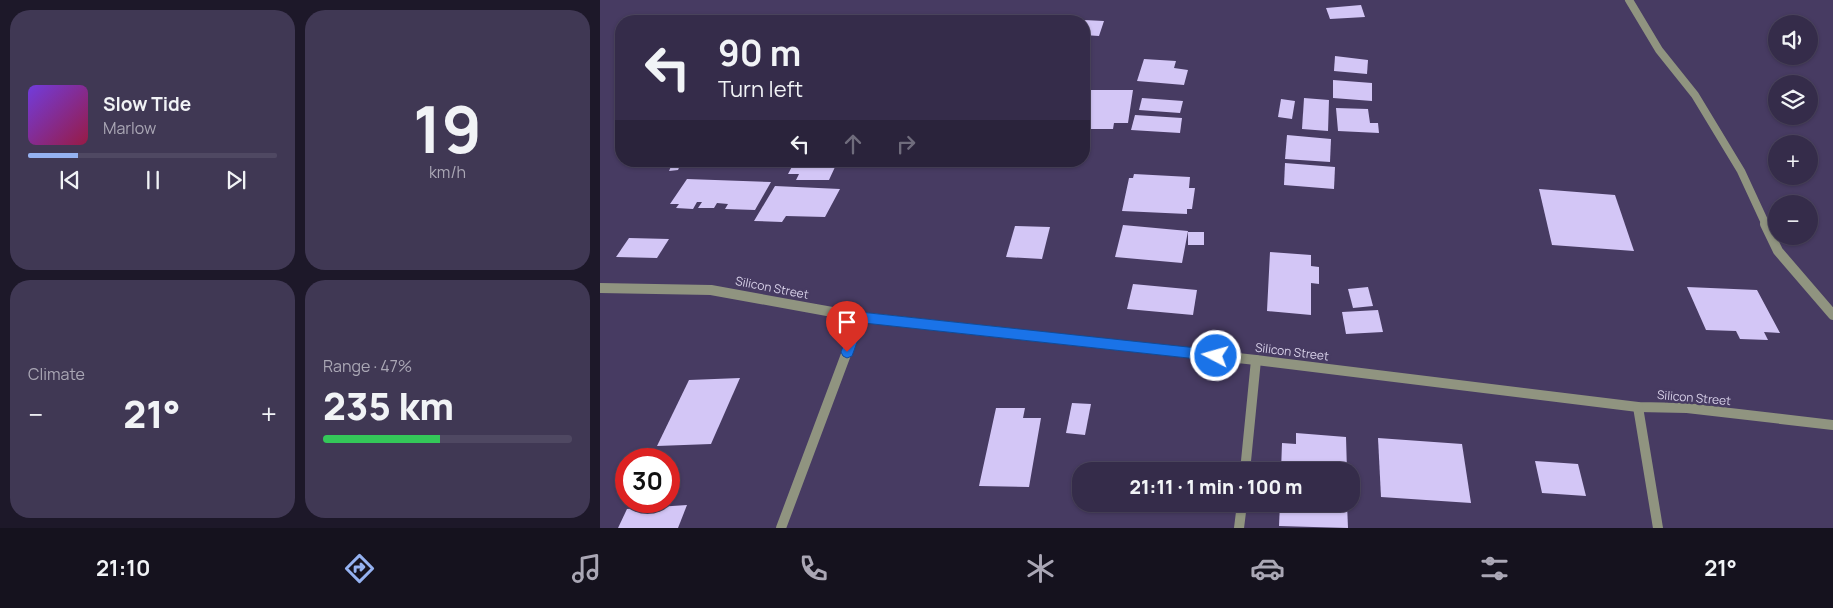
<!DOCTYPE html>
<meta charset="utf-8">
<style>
body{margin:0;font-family:Manrope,sans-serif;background:#403854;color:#f1f3f6;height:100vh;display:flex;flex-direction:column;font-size:19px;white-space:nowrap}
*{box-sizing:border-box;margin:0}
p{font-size:16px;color:#aaa7b5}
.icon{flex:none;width:28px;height:28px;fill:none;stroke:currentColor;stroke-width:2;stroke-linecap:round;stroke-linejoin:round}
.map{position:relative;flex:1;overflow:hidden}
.side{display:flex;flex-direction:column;gap:10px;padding:10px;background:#1d1829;width:600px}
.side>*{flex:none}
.hud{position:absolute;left:15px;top:15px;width:475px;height:152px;border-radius:20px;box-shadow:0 1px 4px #0004,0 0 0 1px #4f4862;background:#352c4a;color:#f1f3f6;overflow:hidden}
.tools{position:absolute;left:1168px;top:15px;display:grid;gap:10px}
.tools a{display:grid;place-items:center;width:50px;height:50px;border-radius:50%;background:#352c4a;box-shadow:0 1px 4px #0004,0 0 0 1px #4f4862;font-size:25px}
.speed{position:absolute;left:15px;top:448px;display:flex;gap:10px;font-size:25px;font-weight:700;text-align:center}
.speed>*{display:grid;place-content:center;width:65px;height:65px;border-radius:50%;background:#352c4a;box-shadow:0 1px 4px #0004,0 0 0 1px #4f4862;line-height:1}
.speed .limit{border:8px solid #d22;background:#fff;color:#111}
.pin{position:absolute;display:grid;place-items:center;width:42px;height:42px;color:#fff;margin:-51px -21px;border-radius:50% 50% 50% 0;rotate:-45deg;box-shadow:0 0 5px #0007}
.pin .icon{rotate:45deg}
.me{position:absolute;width:55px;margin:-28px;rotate:276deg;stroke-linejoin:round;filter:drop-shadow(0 0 4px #0008)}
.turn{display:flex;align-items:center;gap:18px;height:105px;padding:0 20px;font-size:22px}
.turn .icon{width:65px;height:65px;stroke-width:2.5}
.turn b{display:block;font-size:35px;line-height:42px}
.lanes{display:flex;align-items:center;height:48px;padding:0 20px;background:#0003;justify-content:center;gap:25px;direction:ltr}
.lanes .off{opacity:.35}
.big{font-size:38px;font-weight:800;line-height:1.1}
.side .widget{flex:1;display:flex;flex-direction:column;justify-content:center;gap:8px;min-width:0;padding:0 18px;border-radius:20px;background:#403854}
.side .dial{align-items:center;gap:0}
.dial b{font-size:65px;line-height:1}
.song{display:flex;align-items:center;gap:15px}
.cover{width:60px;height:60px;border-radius:8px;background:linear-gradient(135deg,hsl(260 70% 55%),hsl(340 70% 35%))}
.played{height:5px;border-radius:2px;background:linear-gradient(90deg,#95b2f1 20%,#4f4862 20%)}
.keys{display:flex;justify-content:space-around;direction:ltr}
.heat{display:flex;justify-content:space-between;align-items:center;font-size:28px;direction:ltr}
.charge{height:8px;border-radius:4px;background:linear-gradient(90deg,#34c759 47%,#4f4862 0)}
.side .tiles{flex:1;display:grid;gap:10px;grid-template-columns:repeat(2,1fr)}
.trip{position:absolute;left:472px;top:462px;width:288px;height:50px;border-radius:20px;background:#352c4a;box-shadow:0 1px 4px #0004,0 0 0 1px #4f4862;font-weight:800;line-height:50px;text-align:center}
.tab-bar{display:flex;height:80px;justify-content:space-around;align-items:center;background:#15121e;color:#aaa7b5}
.tab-bar .icon{width:35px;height:35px}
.tab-bar .current{color:#95b2f1}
.tab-bar b{font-size:22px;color:#f1f3f6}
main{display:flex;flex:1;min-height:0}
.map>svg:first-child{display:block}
</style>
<main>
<section class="side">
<div class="tiles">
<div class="widget">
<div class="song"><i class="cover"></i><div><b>Slow Tide</b><p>Marlow</p></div></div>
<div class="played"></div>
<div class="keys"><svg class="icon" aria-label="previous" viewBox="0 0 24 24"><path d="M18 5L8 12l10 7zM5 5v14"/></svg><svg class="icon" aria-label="pause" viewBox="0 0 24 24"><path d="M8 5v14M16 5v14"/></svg><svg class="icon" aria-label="next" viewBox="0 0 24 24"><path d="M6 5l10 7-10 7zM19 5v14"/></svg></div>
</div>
<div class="widget dial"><b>19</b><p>km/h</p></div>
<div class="widget"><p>Climate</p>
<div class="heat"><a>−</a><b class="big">21°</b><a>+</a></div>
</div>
<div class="widget"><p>Range · 47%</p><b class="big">235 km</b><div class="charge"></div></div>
</div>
</section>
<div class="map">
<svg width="1233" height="528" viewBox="0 0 1233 528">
<rect width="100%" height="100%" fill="#473b62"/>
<!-- building -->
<g fill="#d3c6f6">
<polygon points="761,5 765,17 730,19 726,8"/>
<polygon points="484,20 504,21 499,36 484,35"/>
<polygon points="735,56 768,60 767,74 734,71"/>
<polygon points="544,59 576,61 574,68 588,70 584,85 537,81"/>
<polygon points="733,80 772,83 772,101 733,98"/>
<polygon points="484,90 533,90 528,123 514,123 513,129 487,129 488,122 484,122"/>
<polygon points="542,98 583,101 580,113 539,110"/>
<polygon points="704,98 729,100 728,131 702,129"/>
<polygon points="681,99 695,101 692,119 678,117"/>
<polygon points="736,108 768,109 770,123 778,123 779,133 738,131"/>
<polygon points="535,115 582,118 580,133 531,130"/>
<polygon points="687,135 731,139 730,162 685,159"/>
<polygon points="82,161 78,170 69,171 73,162"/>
<polygon points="144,161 181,161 177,168 141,166"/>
<polygon points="195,161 243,161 241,168 235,167 229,180 196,180 199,174 188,174"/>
<polygon points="685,163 735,167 734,189 684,185"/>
<polygon points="534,174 590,177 589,188 595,188 592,209 587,209 587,214 522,211 529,178 533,178"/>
<polygon points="87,179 171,182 155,210 125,209 128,204 117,203 114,208 98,208 102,202 97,202 93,209 76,208 79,204 70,204"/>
<polygon points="175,186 240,189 225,217 186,216 182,222 154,221"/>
<polygon points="939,189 1015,195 1034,251 952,245"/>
<polygon points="523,225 588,231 582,263 515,257"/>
<polygon points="415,226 450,227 442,259 406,257"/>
<rect x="588" y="232" width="16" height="13"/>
<polygon points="29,238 69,239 57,258 16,257"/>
<polygon points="670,252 711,255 711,266 719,267 719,284 711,283 711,315 667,311"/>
<polygon points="533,284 597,290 593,315 527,309"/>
<polygon points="768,287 773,306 753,308 748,289"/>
<polygon points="1087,287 1157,290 1180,333 1164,332 1168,340 1140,339 1136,331 1106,330"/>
<polygon points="778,310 783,332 746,334 742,312"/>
<polygon points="140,378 111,444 57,446 89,380"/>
<polygon points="472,403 491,404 485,435 466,433"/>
<polygon points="396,408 425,408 423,418 441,418 429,487 379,486"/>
<polygon points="696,433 746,437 747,471 681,471 682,443 696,444"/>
<polygon points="778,438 862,444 871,503 781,497"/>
<polygon points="935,461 978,464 986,496 942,493"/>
<polygon points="680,504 747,504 748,528 679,526"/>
<polygon points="87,505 78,528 18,528 27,509"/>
</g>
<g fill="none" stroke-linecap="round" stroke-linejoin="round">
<!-- minor-far1 -->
<polyline stroke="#909480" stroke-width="8" points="1029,0 1059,50 1095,95 1141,171 1166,225"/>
<!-- minor -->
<g stroke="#909480" stroke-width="10">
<polyline points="1165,224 1178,251 1233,315"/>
<polyline points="0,288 111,290 260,317 656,360 1038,407 1087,408 1233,425"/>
<polyline points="1038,407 1058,528"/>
<polyline points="645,471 656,360"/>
<polyline points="181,528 260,317"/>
<polyline points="639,528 642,504"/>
</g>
</g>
<!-- route -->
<polygon fill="#1a73e8" stroke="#114b97" points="260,312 616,350 621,352 622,356 621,359 616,361 264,323 252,356 247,358 243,356 241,352 254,317 256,314"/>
<g text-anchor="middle" stroke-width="5" stroke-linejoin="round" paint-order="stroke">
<!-- street labels -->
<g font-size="12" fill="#d8d1e9" stroke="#473b62">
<text transform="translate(172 288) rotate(11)" y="4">Silicon Street</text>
<text transform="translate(692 352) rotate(7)" y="4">Silicon Street</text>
<text transform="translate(1094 398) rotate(5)" y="4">Silicon Street</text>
</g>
</g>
</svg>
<div class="tools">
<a><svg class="icon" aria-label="sound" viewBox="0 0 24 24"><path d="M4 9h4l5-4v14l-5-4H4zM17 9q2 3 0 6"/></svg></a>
<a><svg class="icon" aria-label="layers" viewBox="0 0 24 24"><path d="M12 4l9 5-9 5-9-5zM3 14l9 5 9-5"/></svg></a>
<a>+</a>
<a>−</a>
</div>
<div class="speed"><div class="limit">30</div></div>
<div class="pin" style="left:247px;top:352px;background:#d93025"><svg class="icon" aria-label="arrive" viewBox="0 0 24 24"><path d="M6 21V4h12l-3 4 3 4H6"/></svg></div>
<svg class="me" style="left:616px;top:356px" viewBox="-20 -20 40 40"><circle r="17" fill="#1a73e8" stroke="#fff" stroke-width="3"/><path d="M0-11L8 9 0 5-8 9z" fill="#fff"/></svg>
<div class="trip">21:11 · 1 min · 100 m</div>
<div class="hud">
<div class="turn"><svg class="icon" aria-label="left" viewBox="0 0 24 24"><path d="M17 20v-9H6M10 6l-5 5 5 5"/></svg><div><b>90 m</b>Turn left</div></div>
<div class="lanes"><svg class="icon" aria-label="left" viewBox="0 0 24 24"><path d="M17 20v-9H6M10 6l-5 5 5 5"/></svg><svg class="icon off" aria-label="ahead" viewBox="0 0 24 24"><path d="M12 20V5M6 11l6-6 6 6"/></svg><svg class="icon off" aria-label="right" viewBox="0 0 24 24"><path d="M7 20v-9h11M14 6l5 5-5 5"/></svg></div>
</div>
</div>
</main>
<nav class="tab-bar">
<b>21:10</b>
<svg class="icon current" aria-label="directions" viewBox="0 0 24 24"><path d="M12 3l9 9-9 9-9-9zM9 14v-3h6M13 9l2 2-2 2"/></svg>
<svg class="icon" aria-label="music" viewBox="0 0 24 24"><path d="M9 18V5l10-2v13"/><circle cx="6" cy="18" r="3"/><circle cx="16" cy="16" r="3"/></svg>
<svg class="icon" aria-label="phone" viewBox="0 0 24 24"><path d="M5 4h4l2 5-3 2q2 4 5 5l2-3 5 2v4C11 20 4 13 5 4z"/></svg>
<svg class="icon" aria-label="climate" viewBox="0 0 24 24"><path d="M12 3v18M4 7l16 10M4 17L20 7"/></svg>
<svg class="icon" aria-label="car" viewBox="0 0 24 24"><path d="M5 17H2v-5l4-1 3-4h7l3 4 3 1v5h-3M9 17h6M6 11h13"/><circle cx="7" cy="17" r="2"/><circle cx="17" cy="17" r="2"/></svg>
<svg class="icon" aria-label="filters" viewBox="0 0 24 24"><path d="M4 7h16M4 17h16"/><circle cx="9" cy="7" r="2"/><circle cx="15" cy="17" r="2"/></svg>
<b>21°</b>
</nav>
